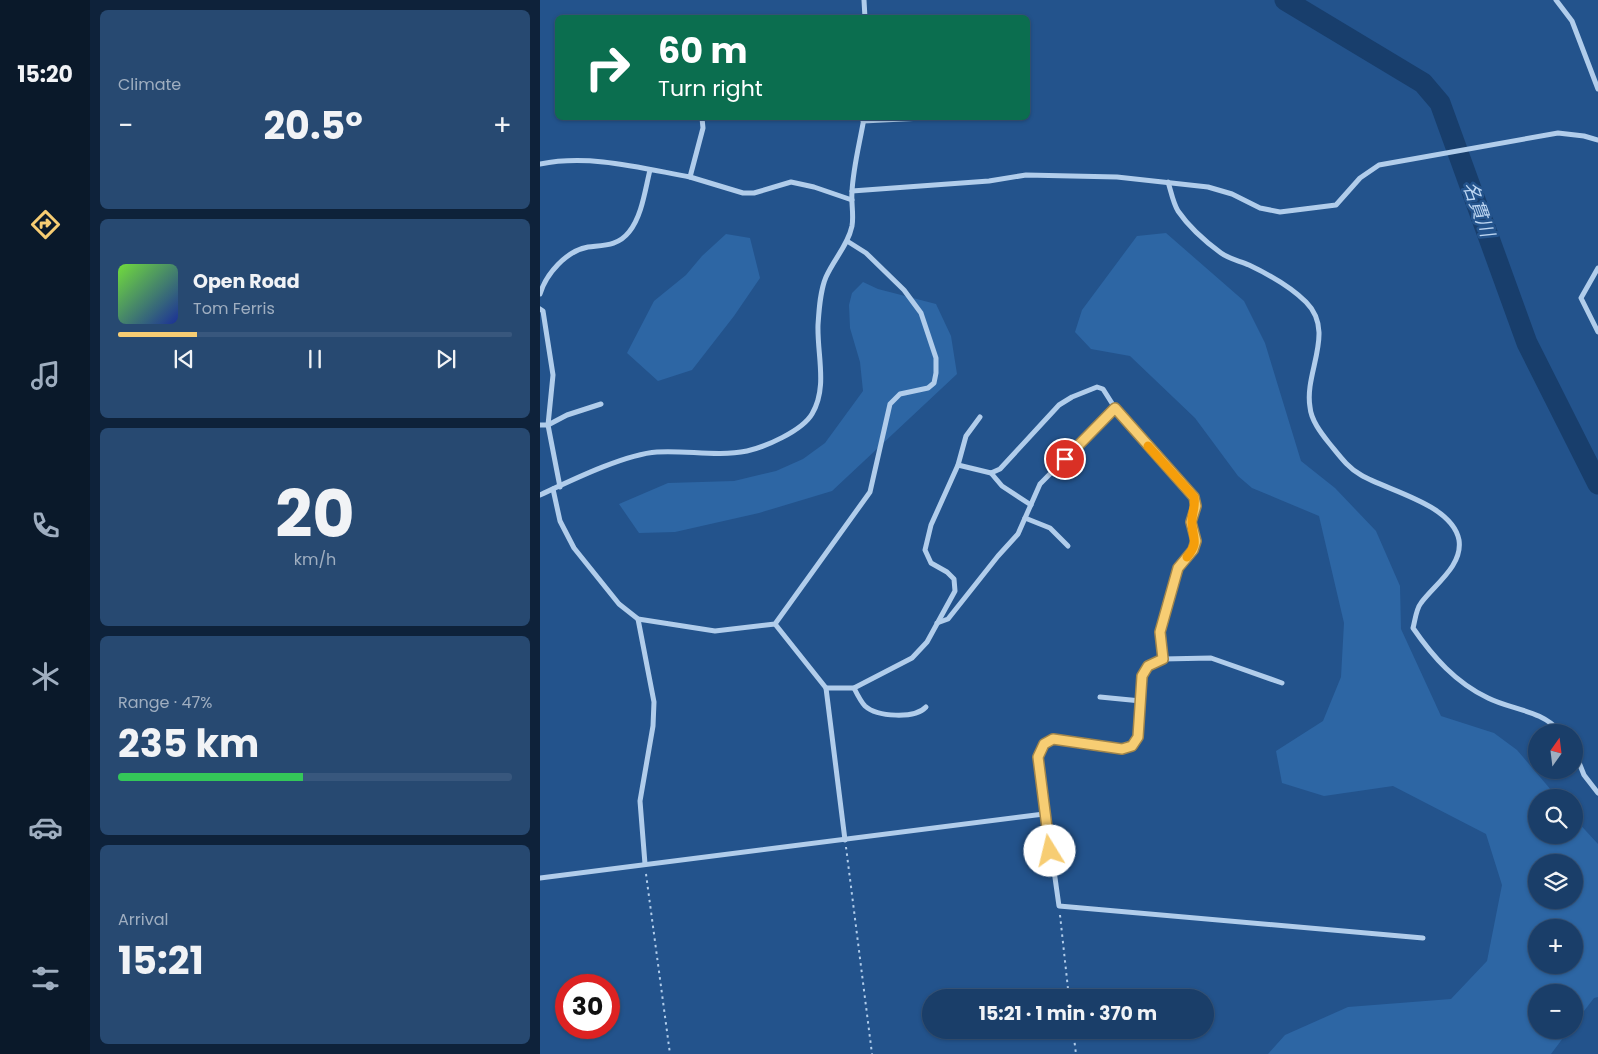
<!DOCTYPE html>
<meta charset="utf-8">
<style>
body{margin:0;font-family:Poppins,"Noto Sans JP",sans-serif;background:#274971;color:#f1f3f6;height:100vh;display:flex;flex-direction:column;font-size:19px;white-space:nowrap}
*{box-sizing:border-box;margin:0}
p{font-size:16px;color:#9faec0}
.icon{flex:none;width:28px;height:28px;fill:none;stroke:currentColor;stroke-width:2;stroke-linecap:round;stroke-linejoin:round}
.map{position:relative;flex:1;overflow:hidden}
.side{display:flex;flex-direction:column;gap:10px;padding:10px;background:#0e223a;width:450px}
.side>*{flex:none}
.guide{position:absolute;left:15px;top:15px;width:475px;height:105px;border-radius:8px;box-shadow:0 1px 4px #0004,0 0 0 1px #38577d;background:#0b6e4f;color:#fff;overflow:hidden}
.needle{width:32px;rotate:14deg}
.buttons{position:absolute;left:988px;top:724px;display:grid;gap:10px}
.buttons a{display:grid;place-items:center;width:55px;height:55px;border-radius:50%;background:#1a3e69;box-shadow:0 1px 4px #0004,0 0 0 1px #38577d;font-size:25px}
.speed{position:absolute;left:15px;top:974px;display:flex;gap:10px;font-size:25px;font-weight:700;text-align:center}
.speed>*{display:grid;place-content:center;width:65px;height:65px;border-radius:50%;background:#1a3e69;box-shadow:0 1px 4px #0004,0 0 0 1px #38577d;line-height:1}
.speed .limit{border:8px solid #d22;background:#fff;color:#111}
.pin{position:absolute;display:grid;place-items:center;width:42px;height:42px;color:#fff;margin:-21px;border:2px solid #fff;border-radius:50%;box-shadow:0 1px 5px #0007}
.me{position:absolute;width:55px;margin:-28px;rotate:351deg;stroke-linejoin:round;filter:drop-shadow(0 0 4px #0008)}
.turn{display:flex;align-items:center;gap:18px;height:105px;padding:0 20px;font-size:22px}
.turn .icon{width:65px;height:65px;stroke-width:2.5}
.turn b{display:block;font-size:35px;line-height:42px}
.big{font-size:38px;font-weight:700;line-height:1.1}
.side .widget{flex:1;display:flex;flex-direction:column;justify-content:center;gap:8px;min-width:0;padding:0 18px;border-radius:8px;background:#274971}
.side .dial{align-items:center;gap:0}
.dial b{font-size:65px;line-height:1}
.song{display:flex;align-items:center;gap:15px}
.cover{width:60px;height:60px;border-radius:8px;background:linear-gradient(135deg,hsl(100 70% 55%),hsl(230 70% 35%))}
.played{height:5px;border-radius:2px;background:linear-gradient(90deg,#f7cd73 20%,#38577d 20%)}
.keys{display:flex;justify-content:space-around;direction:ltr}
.heat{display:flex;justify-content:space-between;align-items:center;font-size:28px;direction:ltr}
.charge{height:8px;border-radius:4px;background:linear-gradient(90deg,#34c759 47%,#38577d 0)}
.trip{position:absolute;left:382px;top:989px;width:292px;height:50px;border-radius:25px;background:#1a3e69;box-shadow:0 1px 4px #0004,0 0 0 1px #38577d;font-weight:700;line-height:50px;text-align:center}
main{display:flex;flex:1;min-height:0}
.menu{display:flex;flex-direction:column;width:90px;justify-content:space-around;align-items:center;background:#0a192a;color:#9faec0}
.menu .icon{width:35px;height:35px}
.menu .selected{color:#f7cd73}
.menu b{font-size:22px;color:#f1f3f6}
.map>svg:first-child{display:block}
</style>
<main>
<nav class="menu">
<b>15:20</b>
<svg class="icon selected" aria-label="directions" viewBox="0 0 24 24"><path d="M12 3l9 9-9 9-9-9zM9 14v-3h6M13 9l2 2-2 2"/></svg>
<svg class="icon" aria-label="music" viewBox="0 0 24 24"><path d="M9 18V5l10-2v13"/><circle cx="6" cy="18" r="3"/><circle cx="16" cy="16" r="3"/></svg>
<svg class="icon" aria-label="phone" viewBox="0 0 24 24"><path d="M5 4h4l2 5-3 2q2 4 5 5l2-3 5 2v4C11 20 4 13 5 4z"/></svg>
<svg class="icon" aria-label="climate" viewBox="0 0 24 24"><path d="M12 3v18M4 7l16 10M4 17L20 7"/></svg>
<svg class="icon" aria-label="car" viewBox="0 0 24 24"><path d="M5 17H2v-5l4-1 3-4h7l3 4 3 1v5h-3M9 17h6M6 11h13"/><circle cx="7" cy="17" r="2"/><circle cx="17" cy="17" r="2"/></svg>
<svg class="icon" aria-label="filters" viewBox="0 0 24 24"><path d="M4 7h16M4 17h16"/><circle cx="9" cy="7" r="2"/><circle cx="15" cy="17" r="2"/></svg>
</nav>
<section class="side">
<div class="widget"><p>Climate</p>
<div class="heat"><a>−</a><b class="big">20.5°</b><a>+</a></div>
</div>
<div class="widget">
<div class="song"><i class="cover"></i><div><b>Open Road</b><p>Tom Ferris</p></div></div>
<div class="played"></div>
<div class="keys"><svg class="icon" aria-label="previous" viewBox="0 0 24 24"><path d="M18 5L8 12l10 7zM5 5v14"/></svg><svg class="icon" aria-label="pause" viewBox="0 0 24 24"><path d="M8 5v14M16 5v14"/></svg><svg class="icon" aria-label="next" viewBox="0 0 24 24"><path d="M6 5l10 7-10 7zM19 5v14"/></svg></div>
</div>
<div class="widget dial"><b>20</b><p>km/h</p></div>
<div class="widget"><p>Range · 47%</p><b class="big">235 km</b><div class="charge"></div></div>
<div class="widget"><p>Arrival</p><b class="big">15:21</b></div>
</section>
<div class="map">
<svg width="1058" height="1054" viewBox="0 0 1058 1054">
<rect width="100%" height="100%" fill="#23538c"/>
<!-- green -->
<g fill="#2d66a4" fill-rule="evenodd">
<path d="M626 233 704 301 725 343 761 461 795 488 836 531 860 586 861 629 901 716 954 733 977 750 1017 797 996 798V835H1034V818L1058 844V997L1054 998 1034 1024V992H996V1030H1029L1011 1054H728L745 1035 808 1007 911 999 947 961 962 885 946 834 853 786 784 796 742 783 736 751 783 721 801 677 804 623 779 516 712 488 698 476 655 418 590 356 551 349 535 332 542 310 597 236ZM1034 862V900H996V862ZM996 928H1034V965H996Z"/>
<polygon points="186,234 210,238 220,278 194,316 152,370 118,381 87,353 114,301 146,275 162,256"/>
<polygon points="323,282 338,289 396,304 411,336 417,374 292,491 219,513 135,532 99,533 79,504 128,483 194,481 236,471 263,459 285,443 323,391 320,362 310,328 309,305 312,293"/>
</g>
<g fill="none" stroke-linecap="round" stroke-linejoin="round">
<!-- river -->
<polyline stroke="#183e6c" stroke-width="21" points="745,0 883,83 900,103 987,343 1058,484"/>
<!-- path -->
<g stroke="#b1cdeb" stroke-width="2" stroke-dasharray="2.5 4" stroke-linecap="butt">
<polyline points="306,847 332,1054"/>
<polyline points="106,874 130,1054"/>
<polyline points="520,915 529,998"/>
<polyline points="533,1030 536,1054"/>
</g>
<!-- street -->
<g stroke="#b1cdeb" stroke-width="5">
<polyline points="324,0 325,18"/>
<polyline points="1016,0 1032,21 1058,89"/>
<polyline points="162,118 163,128 150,177 203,193 214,193 251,182 274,187 312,200"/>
<polyline points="323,121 383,118"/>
<path d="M0 164C50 154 101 168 150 177"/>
<path d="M628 182C631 191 633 203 638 211 649 227 666 242 681 253 689 259 700 261 709 265 730 275 750 286 766 302 796 332 764 372 770 407 771 420 781 433 789 443 799 455 807 467 821 475 848 491 912 504 919 540 923 566 894 585 881 603 876 609 875 621 873 628 893 657 916 683 948 698 972 710 1002 710 1020 732"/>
<polyline points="312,191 449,181 486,175 577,177 668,187 692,194 720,208 740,212 796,205 820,178 839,165 1018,133 1044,136 1058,140"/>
<polyline points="1058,268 1041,298 1058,332"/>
<path d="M0 294C6 274 26 251 48 247 64 245 78 246 89 232 102 216 105 190 110 170"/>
<polyline points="0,309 3,311 13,375 8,425 20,487"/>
<polyline points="575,408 654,497 656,506 651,522 656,541 653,550 638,568 620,632 623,659 671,658 742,683"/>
<polyline points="0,425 8,425 27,415 61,404"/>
<polyline points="451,473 462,486 491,505"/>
<polyline points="13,489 20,521 34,548 79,604 98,619 175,631 235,624 330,492 350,404 360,394 388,388 394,383 396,373 396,358 381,313 364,290 326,253 307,241"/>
<path d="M0 495C30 481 85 454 117 452 147 450 177 457 207 451 225 447 262 431 272 414 288 387 277 355 278 325 279 310 280 291 286 277 294 259 308 245 312 226 314 215 311 203 312 192 313 168 320 142 324 118"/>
<polyline points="485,518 510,528 528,546"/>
<polyline points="98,619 114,702 113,726 100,801 105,864"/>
<polyline points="397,623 408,619 458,556 478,534 500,484 575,408 563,389 557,387 532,397 519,405 460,469 451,473 418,465"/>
<polyline points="235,624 286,688 305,840"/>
<polyline points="623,659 608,666 602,676 598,737 592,746 582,749 513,739 504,744 498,757 519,906 883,938"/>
<polyline points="286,688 314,688 372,658 387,642 415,591 414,579 407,572 391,563 385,550 391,525 418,465 426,436 440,417"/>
<path d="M314 688C317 694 321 702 325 706 337 717 375 719 386 707"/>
<polyline points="560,697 601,701"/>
<polyline points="1034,750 1044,775 1058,793"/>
<polyline points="0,878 504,814"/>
</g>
</g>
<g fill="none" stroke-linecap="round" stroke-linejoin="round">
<defs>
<polyline id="route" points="510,851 498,757 504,744 513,739 582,749 592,746 598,737 602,676 608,666 623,659 620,632 638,568 653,550 656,541 651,522 656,506 654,497 575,408 525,459"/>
</defs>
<!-- route casing -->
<use href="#route" stroke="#a1854b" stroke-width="12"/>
<!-- route -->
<use href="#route" stroke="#f7cd73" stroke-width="9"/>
<!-- slow -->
<path stroke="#f59e0b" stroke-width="9" d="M608 446 654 497C656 507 651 514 652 524 653 540 659 542 647 557"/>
</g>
<g text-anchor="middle" stroke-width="5" stroke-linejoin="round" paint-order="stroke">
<!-- water labels -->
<g font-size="19" font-style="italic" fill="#bdd6f2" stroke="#23538c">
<text transform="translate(939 209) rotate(70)" y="7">名貫川</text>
</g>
</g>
</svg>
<div class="buttons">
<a><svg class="needle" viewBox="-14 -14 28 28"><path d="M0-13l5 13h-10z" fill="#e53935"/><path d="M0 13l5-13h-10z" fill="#9faec0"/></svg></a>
<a><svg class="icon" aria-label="search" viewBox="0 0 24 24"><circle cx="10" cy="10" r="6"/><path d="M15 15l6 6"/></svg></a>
<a><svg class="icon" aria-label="layers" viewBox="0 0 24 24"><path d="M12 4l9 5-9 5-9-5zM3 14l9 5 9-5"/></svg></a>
<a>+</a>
<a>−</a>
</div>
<div class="speed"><div class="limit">30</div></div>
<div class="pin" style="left:525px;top:459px;background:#d93025"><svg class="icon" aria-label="arrive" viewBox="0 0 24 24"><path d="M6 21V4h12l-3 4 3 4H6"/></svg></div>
<svg class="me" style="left:510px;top:851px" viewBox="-20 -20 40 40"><circle r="19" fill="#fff"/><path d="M0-13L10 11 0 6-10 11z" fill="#f7cd73"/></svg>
<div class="trip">15:21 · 1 min · 370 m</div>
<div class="guide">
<div class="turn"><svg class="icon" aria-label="right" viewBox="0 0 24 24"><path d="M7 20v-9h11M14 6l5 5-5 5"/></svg><div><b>60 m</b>Turn right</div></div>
</div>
</div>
</main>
